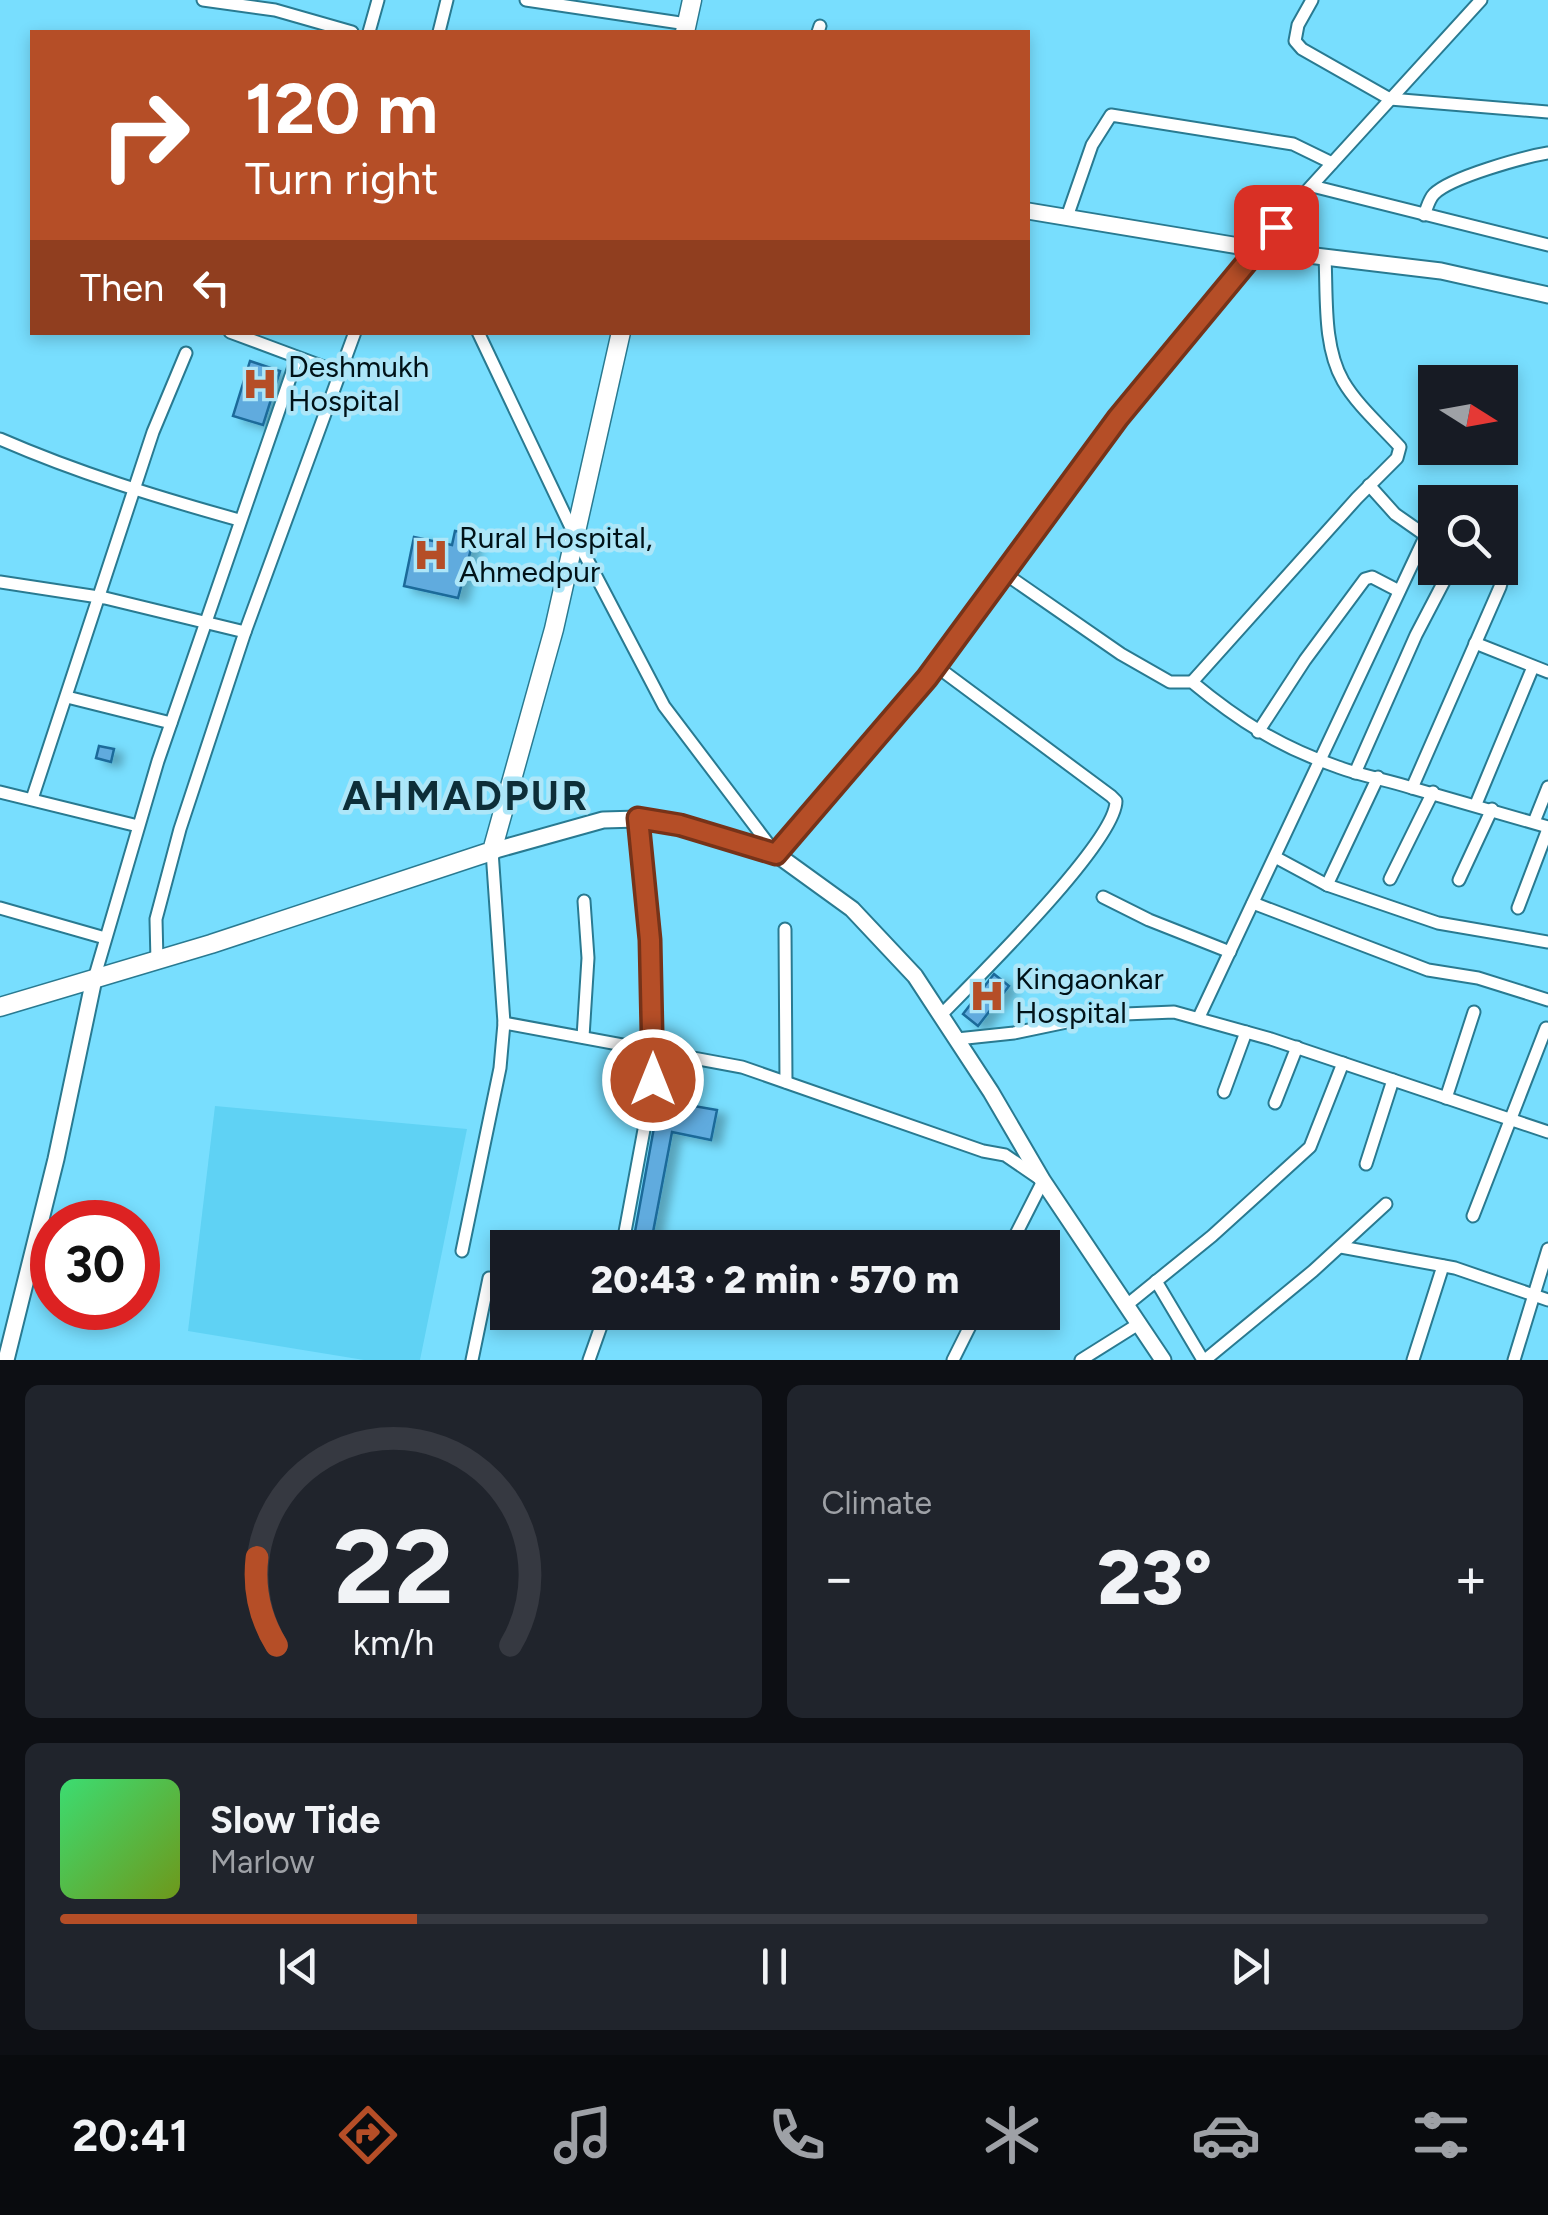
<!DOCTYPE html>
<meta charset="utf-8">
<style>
body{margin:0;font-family:Figtree,sans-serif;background:#20242c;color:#f1f3f6;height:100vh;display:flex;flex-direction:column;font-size:38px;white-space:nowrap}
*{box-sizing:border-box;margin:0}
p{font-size:32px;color:#9ea1a6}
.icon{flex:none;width:55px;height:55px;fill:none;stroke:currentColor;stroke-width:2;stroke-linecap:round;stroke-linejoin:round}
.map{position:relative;height:1360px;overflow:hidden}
.drawer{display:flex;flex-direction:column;gap:25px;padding:25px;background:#0d0f14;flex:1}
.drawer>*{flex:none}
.hud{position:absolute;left:30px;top:30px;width:1000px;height:305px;border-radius:0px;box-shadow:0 5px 15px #0003;background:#b54e27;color:#fff;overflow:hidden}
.needle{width:65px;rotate:101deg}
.tools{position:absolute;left:1418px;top:365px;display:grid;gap:20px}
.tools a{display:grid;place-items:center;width:100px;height:100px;border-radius:0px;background:#171b24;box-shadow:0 5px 15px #0003;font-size:50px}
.speed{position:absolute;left:30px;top:1200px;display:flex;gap:20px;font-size:50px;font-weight:700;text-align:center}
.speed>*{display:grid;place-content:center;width:130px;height:130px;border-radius:50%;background:#171b24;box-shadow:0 5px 15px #0003;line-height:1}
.speed .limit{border:15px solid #d22;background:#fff;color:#111}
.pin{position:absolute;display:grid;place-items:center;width:85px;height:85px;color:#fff;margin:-42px;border-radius:20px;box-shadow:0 5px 15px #0006}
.me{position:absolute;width:110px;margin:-55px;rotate:0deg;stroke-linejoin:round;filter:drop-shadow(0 0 8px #0008)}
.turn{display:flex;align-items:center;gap:35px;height:210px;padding:0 50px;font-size:45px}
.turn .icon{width:130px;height:130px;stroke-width:2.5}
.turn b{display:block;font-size:70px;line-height:85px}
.then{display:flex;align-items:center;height:95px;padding:0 50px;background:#0003;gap:20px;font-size:38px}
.big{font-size:75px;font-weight:800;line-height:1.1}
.drawer .tile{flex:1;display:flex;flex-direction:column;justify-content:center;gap:15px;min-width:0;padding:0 35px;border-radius:15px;background:#20242c}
.drawer .dial{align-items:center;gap:0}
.dial svg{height:260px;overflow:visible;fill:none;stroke:#363941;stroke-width:7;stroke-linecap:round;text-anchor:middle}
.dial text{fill:#f1f3f6;stroke:none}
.song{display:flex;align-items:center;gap:30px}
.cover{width:120px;height:120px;border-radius:15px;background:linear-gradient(135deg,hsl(140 70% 55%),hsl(80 70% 35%))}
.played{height:10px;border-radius:5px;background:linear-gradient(90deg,#b54e27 25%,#363941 25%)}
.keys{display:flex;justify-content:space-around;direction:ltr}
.heat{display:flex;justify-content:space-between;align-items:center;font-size:55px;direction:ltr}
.drawer .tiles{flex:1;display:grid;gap:25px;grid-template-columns:1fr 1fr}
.tile:last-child{grid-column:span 2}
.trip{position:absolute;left:490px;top:1230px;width:570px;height:100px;border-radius:0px;background:#171b24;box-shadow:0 5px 15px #0003;font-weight:800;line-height:100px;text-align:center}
.tabs{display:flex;height:160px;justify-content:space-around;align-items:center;background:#090b0e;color:#9ea1a6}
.tabs .icon{width:70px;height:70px}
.tabs .selected{color:#b54e27}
.tabs b{font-size:45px;color:#f1f3f6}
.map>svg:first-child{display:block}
</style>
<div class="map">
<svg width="1548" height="1360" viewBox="0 0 1548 1360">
<defs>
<filter id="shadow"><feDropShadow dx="9" dy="5" stdDeviation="5" flood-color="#0004"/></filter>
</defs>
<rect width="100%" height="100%" fill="#78defe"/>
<!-- built -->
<polygon fill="#5fd2f4" points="215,1106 467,1129 420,1360 364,1360 188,1331"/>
<!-- building -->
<g fill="#61abde" stroke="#1b6b9a" stroke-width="2.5" filter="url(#shadow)">
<polygon points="250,361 280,371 263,425 233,416"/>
<polygon points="455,531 475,534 458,598 404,586 414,537 452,545"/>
<polygon points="99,746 114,749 111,762 96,758"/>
<polygon points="994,974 1009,986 978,1026 963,1014"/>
<polygon points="659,1100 717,1110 711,1140 672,1132 650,1248 632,1248"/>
</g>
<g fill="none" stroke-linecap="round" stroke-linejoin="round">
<defs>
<g id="street">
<polyline points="203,0 275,10 352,32"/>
<polyline points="526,0 687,24"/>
<polyline points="1312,0 1298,25 1295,41 1302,49 1390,99 1548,112"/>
<polyline points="369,32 378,0"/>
<polyline points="439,32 447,0"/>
<polyline points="818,32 820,26"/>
<polyline points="1312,186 1548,245"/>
<path d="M1424 215C1427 208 1429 199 1434 194 1451 177 1524 157 1548 153"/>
<polyline points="1067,217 1092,145 1111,115 1293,144 1332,163"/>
<polyline points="230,332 340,373"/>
<polyline points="478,332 575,536 664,706 776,854 927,678 1118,418 1294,205 1481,0"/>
<path d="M0 439C78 473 157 497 239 520"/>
<polyline points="1369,485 1395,514 1435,542"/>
<polyline points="1493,568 1503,576 1500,587 1412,788 1548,827"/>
<path d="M1004 573 1121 654 1170 682H1192C1239 721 1280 747 1338 767 1362 776 1388 780 1412 788"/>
<polyline points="0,582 105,598 245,632 180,829 156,919 157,961"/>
<polyline points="245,632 355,332"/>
<polyline points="1475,643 1548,672"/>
<path d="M936 666 1111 796 1116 801C1116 842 975 980 941 1015"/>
<path d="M1192 682 1357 498 1397 458 1400 447C1381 426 1357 405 1343 381 1323 346 1327 297 1325 257"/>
<polyline points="67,697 171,723"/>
<polyline points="1258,732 1305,660 1365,579 1372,577 1399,591"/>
<polyline points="1355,773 1416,635 1451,568"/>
<polyline points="0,792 138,826"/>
<polyline points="32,799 153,432 186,353"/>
<polyline points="1476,804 1533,667"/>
<polyline points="1534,822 1548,787"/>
<polyline points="1275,857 1327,885 1438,923 1548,942"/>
<polyline points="1390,879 1433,792"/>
<polyline points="1459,880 1492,809"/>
<polyline points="1327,885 1378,777"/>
<polyline points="1103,897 1149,920 1230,952"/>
<polyline points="1253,903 1428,970 1478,978 1548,1000"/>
<polyline points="0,908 105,938"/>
<polyline points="1518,908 1548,829"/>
<polyline points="785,929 786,1082"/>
<polyline points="94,979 158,761 297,358"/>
<polyline points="1199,1017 1425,537"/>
<polyline points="504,1023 742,1067 983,1151 1005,1155 1043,1181 1009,1248"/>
<polyline points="583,1037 588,958 584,901"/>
<polyline points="957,1039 1014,1033 1100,1015 1174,1012 1271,1039 1548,1132"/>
<polyline points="1224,1092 1246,1032"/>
<polyline points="1446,1098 1474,1012"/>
<polyline points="1275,1103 1297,1047"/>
<polyline points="1366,1164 1393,1080"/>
<polyline points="1473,1216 1546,1028"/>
<polyline points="1341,1247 1455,1268 1548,1300"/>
<polyline points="622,1248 653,1081 650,940 638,819"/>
<polyline points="462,1251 500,1068 504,1023 492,851"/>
<polyline points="1156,1281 1203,1360"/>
<polyline points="1128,1304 1212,1236 1310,1147 1343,1063"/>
<polyline points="472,1360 489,1278"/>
<polyline points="589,1360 606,1312"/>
<polyline points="953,1360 977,1312"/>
<polyline points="1081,1360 1140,1323"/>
<polyline points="1205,1360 1313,1271 1386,1204"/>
<polyline points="1413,1360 1443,1266"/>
<polyline points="1514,1360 1548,1249"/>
</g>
<g id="secondary">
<polyline points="1028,211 1257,249 1441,271 1548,295"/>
<polyline points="492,851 603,820 638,819 680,825 776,854 852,909 915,976 991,1092 1043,1181 1163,1360"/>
<polyline points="6,1360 56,1159 94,979"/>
</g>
<g id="primary">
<polyline points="685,32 692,0"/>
<polyline points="0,1007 211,944 492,851 554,629 621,332"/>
</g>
</defs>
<!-- street casing -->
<use href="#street" stroke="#297a91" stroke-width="15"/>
<!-- secondary casing -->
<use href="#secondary" stroke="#297a91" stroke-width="19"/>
<!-- primary casing -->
<use href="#primary" stroke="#297a91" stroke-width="21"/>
<!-- street -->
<use href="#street" stroke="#fff" stroke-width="11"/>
<!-- secondary -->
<use href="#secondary" stroke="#fff" stroke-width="15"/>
<!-- primary -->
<use href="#primary" stroke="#fff" stroke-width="18"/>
</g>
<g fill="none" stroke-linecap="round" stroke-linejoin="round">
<defs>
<polyline id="route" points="653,1080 650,940 638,818 680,825 776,854 927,678 1118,418 1276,227"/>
</defs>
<!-- route casing -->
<use href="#route" stroke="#763319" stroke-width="25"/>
<!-- route -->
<use href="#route" stroke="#b54e27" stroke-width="18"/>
</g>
<!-- icons -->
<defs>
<symbol id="hospital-bare" viewBox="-9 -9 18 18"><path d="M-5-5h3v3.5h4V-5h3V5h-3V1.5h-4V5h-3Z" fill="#b54e27" stroke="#ade6f8" stroke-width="2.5" paint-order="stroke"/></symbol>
</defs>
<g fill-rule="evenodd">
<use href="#hospital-bare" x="235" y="359" width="50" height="50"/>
<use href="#hospital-bare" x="406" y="530" width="50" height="50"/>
<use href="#hospital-bare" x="962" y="971" width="50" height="50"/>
</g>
<g text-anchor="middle" stroke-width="9" stroke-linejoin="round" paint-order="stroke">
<!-- poi labels -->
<g font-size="30" fill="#001218" stroke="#ade6f8" text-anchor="start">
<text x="288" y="377">Deshmukh<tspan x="288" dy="34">Hospital</tspan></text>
<text x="459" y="548">Rural Hospital,<tspan x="459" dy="34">Ahmedpur</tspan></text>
<text x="1015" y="989">Kingaonkar<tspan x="1015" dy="34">Hospital</tspan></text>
</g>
<!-- district labels -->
<g font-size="40" font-weight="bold" letter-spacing="2.5" fill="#0d2e38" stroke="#ade6f8">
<text x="466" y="810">AHMADPUR</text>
</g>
</g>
</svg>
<div class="tools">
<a><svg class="needle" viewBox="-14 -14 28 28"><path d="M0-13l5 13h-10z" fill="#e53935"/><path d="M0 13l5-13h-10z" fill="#9ea1a6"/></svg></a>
<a><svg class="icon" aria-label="search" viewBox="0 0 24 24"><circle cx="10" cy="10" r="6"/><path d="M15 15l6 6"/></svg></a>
</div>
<div class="speed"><div class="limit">30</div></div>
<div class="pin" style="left:1276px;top:227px;background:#d93025"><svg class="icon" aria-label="arrive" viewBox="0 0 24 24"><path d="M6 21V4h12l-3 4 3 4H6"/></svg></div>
<svg class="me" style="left:653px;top:1080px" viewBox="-20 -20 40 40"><circle r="17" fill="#b54e27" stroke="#fff" stroke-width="3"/><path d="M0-11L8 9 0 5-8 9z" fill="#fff"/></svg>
<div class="trip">20:43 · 2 min · 570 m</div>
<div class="hud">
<div class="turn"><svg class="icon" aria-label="right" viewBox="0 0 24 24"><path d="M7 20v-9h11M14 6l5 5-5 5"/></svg><div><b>120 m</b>Turn right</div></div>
<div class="then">Then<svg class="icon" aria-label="left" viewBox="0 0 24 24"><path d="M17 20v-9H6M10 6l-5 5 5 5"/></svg></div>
</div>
</div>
<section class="drawer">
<div class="tiles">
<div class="tile dial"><svg viewBox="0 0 100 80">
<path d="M14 69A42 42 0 1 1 86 69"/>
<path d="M14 69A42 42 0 0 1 8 42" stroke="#b54e27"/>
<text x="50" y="56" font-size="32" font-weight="700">22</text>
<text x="50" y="72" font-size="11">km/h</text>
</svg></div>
<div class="tile"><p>Climate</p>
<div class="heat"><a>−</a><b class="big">23°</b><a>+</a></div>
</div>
<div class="tile">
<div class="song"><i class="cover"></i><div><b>Slow Tide</b><p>Marlow</p></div></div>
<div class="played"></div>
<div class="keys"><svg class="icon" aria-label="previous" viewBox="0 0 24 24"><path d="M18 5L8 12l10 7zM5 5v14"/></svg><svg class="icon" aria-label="pause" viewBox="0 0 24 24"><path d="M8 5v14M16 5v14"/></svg><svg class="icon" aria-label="next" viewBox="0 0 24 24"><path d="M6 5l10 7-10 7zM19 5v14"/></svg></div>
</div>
</div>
</section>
<nav class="tabs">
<b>20:41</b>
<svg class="icon selected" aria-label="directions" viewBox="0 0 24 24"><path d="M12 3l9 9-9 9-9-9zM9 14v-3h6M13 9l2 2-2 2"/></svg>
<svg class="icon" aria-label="music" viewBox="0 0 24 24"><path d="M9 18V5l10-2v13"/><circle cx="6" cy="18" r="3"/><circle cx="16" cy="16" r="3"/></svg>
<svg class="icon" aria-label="phone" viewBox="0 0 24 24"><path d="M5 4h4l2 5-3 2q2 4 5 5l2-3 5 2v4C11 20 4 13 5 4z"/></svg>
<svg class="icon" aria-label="climate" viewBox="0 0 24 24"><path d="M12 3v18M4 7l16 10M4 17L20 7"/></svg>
<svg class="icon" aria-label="car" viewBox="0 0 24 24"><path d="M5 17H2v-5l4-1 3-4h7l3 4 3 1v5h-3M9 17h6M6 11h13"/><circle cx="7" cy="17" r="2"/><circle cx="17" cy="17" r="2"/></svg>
<svg class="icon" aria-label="filters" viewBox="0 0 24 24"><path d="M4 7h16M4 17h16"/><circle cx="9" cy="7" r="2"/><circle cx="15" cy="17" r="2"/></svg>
</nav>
